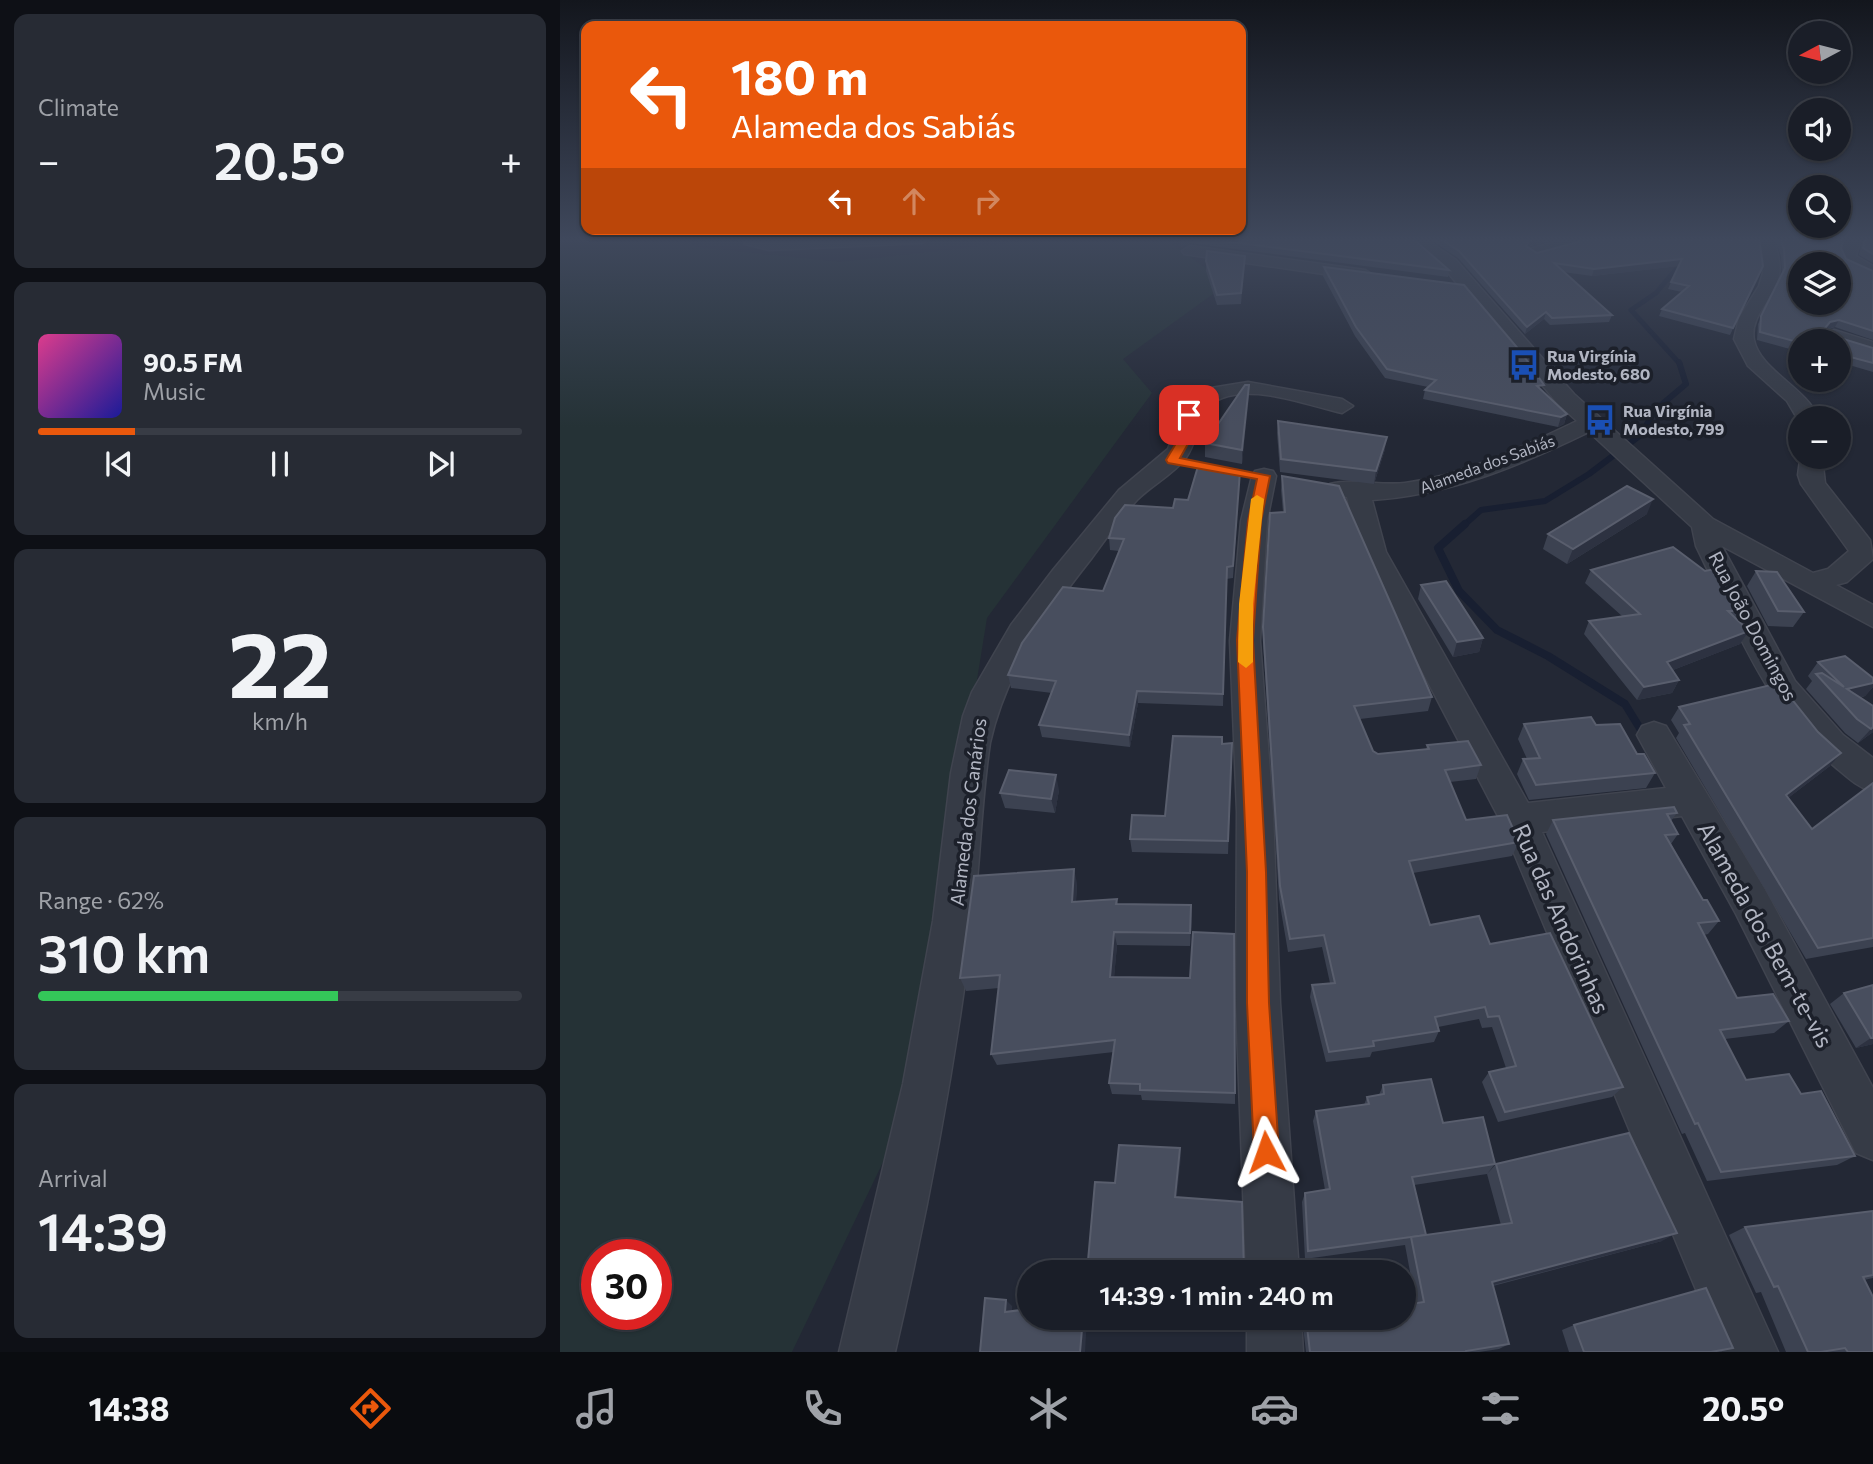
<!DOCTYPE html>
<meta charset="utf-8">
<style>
body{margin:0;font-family:Commissioner,sans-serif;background:#272b34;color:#f1f3f6;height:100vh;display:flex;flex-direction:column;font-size:26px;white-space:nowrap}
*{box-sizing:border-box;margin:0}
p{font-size:23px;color:#9fa2a8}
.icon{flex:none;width:38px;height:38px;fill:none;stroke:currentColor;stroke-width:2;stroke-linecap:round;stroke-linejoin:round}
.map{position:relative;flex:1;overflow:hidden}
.sheet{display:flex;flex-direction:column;gap:14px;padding:14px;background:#0e1016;width:560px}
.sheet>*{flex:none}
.banner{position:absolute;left:21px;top:21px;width:665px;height:214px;border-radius:14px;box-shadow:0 2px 5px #0004,0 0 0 2px #383c45;background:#ea580c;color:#fff;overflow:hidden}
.needle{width:46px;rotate:263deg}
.controls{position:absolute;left:1228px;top:21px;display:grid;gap:14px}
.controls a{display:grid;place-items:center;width:63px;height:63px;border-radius:50%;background:#1a1e28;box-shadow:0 2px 5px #0004,0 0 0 2px #383c45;font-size:35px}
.speed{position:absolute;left:21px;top:1239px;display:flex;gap:14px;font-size:35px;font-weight:700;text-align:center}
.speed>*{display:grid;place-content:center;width:91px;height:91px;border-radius:50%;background:#1a1e28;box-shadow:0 2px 5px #0004,0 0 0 2px #383c45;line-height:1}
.speed .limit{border:10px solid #d22;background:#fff;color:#111}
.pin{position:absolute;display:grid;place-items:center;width:60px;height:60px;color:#fff;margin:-30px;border-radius:14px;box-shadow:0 4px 10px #0006}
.me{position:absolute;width:77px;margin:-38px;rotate:356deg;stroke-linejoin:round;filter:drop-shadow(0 0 5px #0008)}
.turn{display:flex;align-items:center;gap:24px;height:147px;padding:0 35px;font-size:32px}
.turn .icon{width:91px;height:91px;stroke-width:2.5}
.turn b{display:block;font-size:49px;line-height:60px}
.lanes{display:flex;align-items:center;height:66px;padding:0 35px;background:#0003;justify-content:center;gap:35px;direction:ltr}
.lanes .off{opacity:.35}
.big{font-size:52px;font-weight:600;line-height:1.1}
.sheet .widget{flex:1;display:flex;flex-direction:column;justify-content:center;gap:10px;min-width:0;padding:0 24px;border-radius:14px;background:#272b34}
.sheet .dial{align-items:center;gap:0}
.dial b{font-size:91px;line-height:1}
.song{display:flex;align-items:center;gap:21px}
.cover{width:84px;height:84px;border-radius:10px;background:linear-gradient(135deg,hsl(330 70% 55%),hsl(240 70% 35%))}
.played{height:7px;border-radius:4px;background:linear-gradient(90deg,#ea580c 20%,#383c45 20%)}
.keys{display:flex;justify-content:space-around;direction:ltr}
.heat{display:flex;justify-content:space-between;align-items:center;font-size:38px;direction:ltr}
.charge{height:10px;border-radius:5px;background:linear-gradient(90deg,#34c759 62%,#383c45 0)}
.trip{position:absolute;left:457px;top:1260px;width:399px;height:70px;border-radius:35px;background:#1a1e28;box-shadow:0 2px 5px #0004,0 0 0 2px #383c45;font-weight:600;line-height:70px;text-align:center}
.tabs{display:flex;height:112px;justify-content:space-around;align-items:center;background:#0a0c10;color:#9fa2a8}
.tabs .icon{width:49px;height:49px}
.tabs .current{color:#ea580c}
.tabs b{font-size:32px;color:#f1f3f6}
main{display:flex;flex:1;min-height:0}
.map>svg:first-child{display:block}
</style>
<main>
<section class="sheet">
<div class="widget"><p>Climate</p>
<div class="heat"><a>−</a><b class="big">20.5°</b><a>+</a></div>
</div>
<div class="widget">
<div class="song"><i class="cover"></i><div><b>90.5 FM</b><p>Music</p></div></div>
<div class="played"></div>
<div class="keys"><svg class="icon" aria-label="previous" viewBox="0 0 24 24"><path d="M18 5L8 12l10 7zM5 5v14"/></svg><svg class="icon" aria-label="pause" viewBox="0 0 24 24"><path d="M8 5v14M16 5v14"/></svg><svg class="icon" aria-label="next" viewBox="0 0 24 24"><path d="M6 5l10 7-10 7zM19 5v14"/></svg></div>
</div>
<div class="widget dial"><b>22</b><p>km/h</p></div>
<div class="widget"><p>Range · 62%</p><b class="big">310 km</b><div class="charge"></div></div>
<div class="widget"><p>Arrival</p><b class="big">14:39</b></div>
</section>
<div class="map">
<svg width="1313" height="1352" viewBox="0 0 1313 1352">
<rect width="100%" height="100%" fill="#232835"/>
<!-- green -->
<path fill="#253236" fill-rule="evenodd" d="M0 238H125L136 247 280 262 484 239 604 238 667 284 563 359 592 393 427 618 347 1112 232 1352H0ZM37 1255H96V1314H37Z"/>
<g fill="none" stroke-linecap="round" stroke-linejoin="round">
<!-- stream-far3 -->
<polyline stroke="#181f31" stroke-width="5" points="1116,238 1117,268 1096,293 1071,310 1120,364"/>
<!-- stream-far2 -->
<polyline stroke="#181f31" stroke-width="6" points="903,526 921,510 985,501 1029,474 1082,434 1094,411 1126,384 1119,362"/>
<!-- stream-far1 -->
<polyline stroke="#181f31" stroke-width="8" points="905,524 878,548 899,591 937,630 988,656 1065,704 1084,735"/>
<!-- stream -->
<polyline stroke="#181f31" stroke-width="10" points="1083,733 1087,739"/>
<defs>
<g id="minor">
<polygon points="183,238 209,240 370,238 362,243 209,250 185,244"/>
<path d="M846 238H864L896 260 1014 394 1153 519 1253 573 1268 569 1289 551 1241 484 1238 475 1241 453V457H1262L1265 483 1310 540 1313 559 1287 582 1276 585 1313 605V627L1162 546 1235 681 1283 735 1313 758V792C1297 787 1286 776 1274 766 1206 709 1174 623 1136 546L1132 527 1029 432C959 466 890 495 812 500L826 552 968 803 1106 788 1077 735 1082 726 1094 722 1106 726 1204 888 1313 1088V1160L1296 1153 1176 914 1122 816 982 832 1218 1352H1162L941 822 800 552 787 497 770 494 767 489 770 484C794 478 821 486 845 483 906 475 962 447 1017 421L998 404 884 268Z"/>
<polygon points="1010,238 1036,238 1034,241 975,257 967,252 969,249"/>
<path d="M1197 238H1213C1217 250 1221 262 1219 275 1215 298 1189 316 1194 340 1200 370 1245 387 1259 418H1241L1240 423 1227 401 1188 366 1174 339 1179 318 1199 286 1203 273Z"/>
<polygon points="1285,238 1301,238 1296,256 1313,266 1313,277 1284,264 1280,256"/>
<polygon points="630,246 805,270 813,275 805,280 624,254 622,251"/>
<polygon points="1274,330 1313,342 1313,354 1267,340 1264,336 1267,332"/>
<path d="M688 382 782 399 793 406 782 413C747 405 698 385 662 398 635 408 641 439 625 459 612 475 592 485 577 500 560 518 546 539 531 559 486 616 446 671 430 743 421 803 420 863 413 923 395 1067 368 1210 335 1352H279L343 1084 373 921 391 773 403 716 412 692 451 625 493 570 559 490 608 449 621 413 629 400 651 388Z"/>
<polygon points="704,469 713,471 716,476 707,521 700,641 713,812 720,1003 739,1272 686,1272 676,1003 677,812 670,641 681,521 692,476 695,471"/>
<polygon points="687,1318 741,1318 743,1352 687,1352"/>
</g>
</defs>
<!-- minor casing -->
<use href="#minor" stroke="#40444f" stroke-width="3"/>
<!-- minor -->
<use href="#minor" fill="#363b46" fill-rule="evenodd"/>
</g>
<!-- wall -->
<g fill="#3c4251">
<polygon points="623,238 852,238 889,270 888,277 630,243 621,247"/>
<polygon points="868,238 1000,238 968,247 977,253 1203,266 1170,335 1099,316 1102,309 1122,292 1108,289 1118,266 1032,276 1003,272 1052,315 1049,322 990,325 984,319 965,334 898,258"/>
<polygon points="1214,238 1284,238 1281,248 1286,259 1313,271 1313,340 1275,327 1266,330 1270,335 1313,348 1313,372 1279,362 1279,341 1241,341 1241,352 1197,340 1198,324 1222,275 1221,256"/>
<polygon points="1303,238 1313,238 1313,263 1299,255"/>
<polygon points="646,261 684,266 681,304 657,305 646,271"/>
<polygon points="764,267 982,391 1007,414 1004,424 998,427 863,399 865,390 868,387 825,378 795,336 763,276"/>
<polygon points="689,385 682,464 645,457 645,443"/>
<polygon points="718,421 825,449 814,484 720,472 717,433"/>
<polygon points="680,471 673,578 666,579 663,706 578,703 570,747 482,737 479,725 492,693 451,688 448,675 543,591 559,551 550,550 549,538 613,508"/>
<polygon points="722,476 872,697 868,711 800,719 813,751 818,754 866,750 867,745 921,765 916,779 890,782 906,820 959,842 952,856 853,873 870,925 930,944 1063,1087 1052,1097 938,1122 922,1082 929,1072 946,1068 932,1027 922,1028 919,1019 878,1027 879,1031 874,1042 812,1052 810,1057 766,1062 750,997 752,985 770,983 762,947 728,952 719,899 703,641 710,513 723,512 721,490"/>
<polygon points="1087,514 1007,564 983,549 988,534"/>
<polygon points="1031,570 1178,611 1175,617 1189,631 1180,644 1113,670 1119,680 1112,693 1077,700 1024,634 1029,621 1062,616 1025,583"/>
<polygon points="1196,571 1244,612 1233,627 1208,626 1187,586"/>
<polygon points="861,585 923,638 919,652 893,657 858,599"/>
<polygon points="1258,662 1313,678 1313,687 1305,696 1300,698 1313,706 1313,732 1298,743 1285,733 1246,689 1252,681 1248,676"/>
<polygon points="1119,707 1270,766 1228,798 1252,829 1313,783 1313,947 1246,959 1116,738 1119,733 1111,720"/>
<polygon points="964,724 1036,725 1077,754 1095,773 1086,788 969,800 957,774 963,759 967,759 958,739"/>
<polygon points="672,743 668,854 572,852 570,839 605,816 662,744"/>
<polygon points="499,790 495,813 445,808 440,793"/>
<polygon points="1117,813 1111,821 1118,834 1111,844 1143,900 1159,921 1148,934 1144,935 1177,998 1229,1021 1214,1033 1165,1039 1186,1080 1241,1094 1295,1156 1277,1165 1147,1181 1125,1133 1122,1134 986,834 993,820"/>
<polygon points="517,883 516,902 557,899 558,904 631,905 632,919 630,946 557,945 554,977 675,1093 675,1104 582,1100 581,1095 552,1094 549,1083 554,1052 437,1065 431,1054 439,988 406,991 400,978"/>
<polygon points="1313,985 1313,1044 1296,1048 1270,1004 1284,993"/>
<polygon points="823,1085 883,1123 935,1164 927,1174 854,1185 866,1235 941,1225 927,1174 936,1164 1102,1241 933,1286 949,1344 939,1349 919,1352 746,1352 742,1318 844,1318 856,1304 845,1245 745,1259 742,1202 745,1193 765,1190 753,1121 756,1111 804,1105 807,1097 819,1095"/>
<polygon points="1313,1211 1313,1278 1304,1280 1313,1352 1226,1352 1201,1292 1196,1293 1169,1235 1185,1227"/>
<polygon points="1014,1325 1173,1348 1159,1352 1009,1352 1002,1330"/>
</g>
<!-- shaded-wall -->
<g fill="#2d3241">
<polygon points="627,238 630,238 630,243 621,247 621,240"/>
<polygon points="977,238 1000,238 968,246 964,253 966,246 970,240"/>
<polygon points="1122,259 1119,266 1032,276 1034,269"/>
<polygon points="986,312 984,319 965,334 967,327"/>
<polygon points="1279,320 1275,327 1266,329 1265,328 1270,322"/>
<polygon points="689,385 689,398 682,464 682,450"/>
<polygon points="1007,414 1004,424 998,427 1001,417"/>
<polygon points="827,437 825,449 814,484 816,471"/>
<polygon points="1093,499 1087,514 1007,564 1013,549"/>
<polygon points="1189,631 1180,644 1100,675 1107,662"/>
<polygon points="923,638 919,652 893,657 897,642"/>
<polygon points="1119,680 1112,693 1077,700 1084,687"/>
<polygon points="1313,683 1313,687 1305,696 1282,702 1287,689"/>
<polygon points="577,691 578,703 570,747 569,735"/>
<polygon points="1313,727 1313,732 1298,743 1311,729"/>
<polygon points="1281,753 1270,766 1215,808 1226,795"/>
<polygon points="496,775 499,790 495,813 491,799"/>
<polygon points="514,869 517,883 515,915 512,902"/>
<polygon points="631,905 632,919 630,946 630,933"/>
<polygon points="554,932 557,945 553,990 550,977"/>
<polygon points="1311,1038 1313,1038 1313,1044 1296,1048"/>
<polygon points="620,1148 621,1157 616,1205 615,1197"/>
<polygon points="1117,1233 1102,1241 922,1288 932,1282"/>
<polygon points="446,1300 452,1306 452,1317 445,1312"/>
<polygon points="523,1318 527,1318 525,1352 520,1352"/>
</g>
<!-- building -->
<g fill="#484e5e" stroke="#595e6d" stroke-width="2" fill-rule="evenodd">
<polygon points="640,238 852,238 889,270"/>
<polygon points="879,238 977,238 970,240 966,246 977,253 1033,238 1199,238 1203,266 1173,328 1102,309 1129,286 1111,282 1122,259 1034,269 994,263 1052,315 992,318 986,312 967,327 899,251"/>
<path d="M1220 238H1284L1281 248 1286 259 1313 271V331L1279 320 1270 322 1265 328 1270 335 1313 348V363L1279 354V341H1241V343L1200 332 1201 316 1225 268 1224 249ZM1241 264H1279V303H1241Z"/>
<polygon points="1305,238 1313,238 1313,254 1303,248"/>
<polygon points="647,251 685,256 681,293 657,295 646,261"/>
<polygon points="764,267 904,285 961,352 984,385 977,386 1007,414 1001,417 865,390 876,380 827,369 796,327"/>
<polygon points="685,385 689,385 682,450 645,443"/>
<polygon points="718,421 827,437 816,471 721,459"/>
<polygon points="639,463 680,471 673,566 667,567 663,694 577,691 569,735 479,725 496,681 448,675 462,643 503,587 543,591 564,539 549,538 555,518 565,505 613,508 615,499 628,500"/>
<polygon points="722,476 779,486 872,697 794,706 813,751 818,754 869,749 867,745 908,741 921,765 885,770 906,820 947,815 959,842 849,861 870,925 919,916 930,944 990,933 1063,1087 945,1112 929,1072 956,1066 939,1016 928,1017 925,1007 875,1017 879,1031 813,1041 814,1046 769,1052 752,985 775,983 764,935 730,939 720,886 703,627 710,513 725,512"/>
<polygon points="1067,486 1093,499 1013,549 988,534"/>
<polygon points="1113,547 1145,571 1155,569 1159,571 1178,611 1168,611 1189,631 1107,662 1119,680 1084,687 1029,621 1080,614 1031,570"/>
<polygon points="1196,571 1217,572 1244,612 1218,611"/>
<polygon points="886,581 923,638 897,642 861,585"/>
<polygon points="1285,656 1313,678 1313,683 1287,689 1313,706 1313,727 1311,729 1297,719 1256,674 1262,673 1284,687 1258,662"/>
<polygon points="1219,683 1258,732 1281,753 1226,795 1252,829 1313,783 1313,938 1258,948 1124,725 1130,724 1119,707"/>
<polygon points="1031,717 1036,725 1060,724 1077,754 1084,754 1095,773 976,785 963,759 980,758 964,724"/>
<polygon points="613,736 662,737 662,744 672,743 668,841 570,839 572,815 605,816"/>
<polygon points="449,770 496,775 491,799 440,793"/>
<polygon points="1114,807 1117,813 1107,814 1118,834 1105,835 1143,900 1147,900 1159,921 1138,923 1177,998 1213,994 1229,1021 1160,1030 1186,1080 1229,1074 1241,1094 1261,1091 1295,1156 1161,1172 1138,1123 1135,1124 993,820"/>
<polygon points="514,869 512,902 557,899 556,904 631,905 630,933 554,932 550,977 630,978 633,932 674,934 675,1093 580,1090 580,1084 549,1083 555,1040 431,1054 440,975 400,978 414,876"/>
<polygon points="1313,985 1313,1038 1311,1038 1284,993"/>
<polygon points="871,1079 883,1123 923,1117 935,1164 852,1177 866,1235 748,1251 745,1193 770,1189 756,1111 809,1104 807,1097 824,1094 823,1085"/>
<polygon points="1069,1133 1117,1233 932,1282 949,1344 906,1351 906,1352 750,1352 746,1318 844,1318 844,1305 864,1302 851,1237 952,1223 936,1164"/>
<polygon points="559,1145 620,1148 615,1197 682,1202 684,1272 527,1272 535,1182 555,1183"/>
<polygon points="1313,1211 1313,1275 1303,1277 1313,1297 1313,1352 1288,1352 1285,1348 1261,1352 1248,1352 1218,1286 1214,1287 1185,1227"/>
<polygon points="1146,1288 1173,1348 1151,1352 1024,1352 1014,1325"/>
<polygon points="425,1298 446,1300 445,1312 469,1309 469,1318 523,1318 520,1352 420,1352"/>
</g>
<!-- sky -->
<linearGradient id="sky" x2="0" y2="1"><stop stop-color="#13161d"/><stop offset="0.56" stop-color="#3f485c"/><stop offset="1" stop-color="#3f485c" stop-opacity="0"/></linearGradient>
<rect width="1313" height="427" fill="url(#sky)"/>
<!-- route -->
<polygon fill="#ea580c" stroke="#983908" stroke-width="2" points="629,411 635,415 633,435 620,458 710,476 701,521 693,640 706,872 709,1003 719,1152 715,1160 706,1164 698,1160 694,1152 687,1003 687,872 677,640 688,521 697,479 608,463 606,460 621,435 624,415"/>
<!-- slow -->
<polygon fill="#f59e0b" points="697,495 704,499 693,604 693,662 686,668 678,662 679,604 691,499"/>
<!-- icons -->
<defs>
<symbol id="bus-bare" viewBox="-9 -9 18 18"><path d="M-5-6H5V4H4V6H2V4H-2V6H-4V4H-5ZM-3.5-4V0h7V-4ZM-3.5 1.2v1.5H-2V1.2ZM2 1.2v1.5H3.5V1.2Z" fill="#1a4fb4" stroke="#1c202a" stroke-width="2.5" paint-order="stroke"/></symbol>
</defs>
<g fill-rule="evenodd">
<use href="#bus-bare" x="942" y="343" width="44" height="44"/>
<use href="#bus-bare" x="1018" y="398" width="44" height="44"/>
</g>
<g text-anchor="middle" stroke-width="7" stroke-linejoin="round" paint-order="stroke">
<!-- far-poi labels -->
<g font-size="16" font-weight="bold" fill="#b1b5c2" stroke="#1c202a" text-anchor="start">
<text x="987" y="362">Rua Virgínia<tspan x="987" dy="18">Modesto, 680</tspan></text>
<text x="1063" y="417">Rua Virgínia<tspan x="1063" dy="18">Modesto, 799</tspan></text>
</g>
<!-- far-street labels -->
<g font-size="16" fill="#b1b5c2" stroke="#1c202a">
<text transform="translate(927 464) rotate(-20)" y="6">Alameda dos Sabiás</text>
</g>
<!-- street labels -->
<g font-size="19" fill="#b1b5c2" stroke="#1c202a">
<text transform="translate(1193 626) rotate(62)" y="7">Rua João Domingos</text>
<text transform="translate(408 812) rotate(-83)" y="7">Alameda dos Canários</text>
</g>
<!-- near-street labels -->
<g font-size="23" fill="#b1b5c2" stroke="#1c202a">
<text transform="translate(1001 919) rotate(66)" y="8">Rua das Andorinhas</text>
<text transform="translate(1205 935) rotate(61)" y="8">Alameda dos Bem-te-vis</text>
</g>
</g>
</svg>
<div class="controls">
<a><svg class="needle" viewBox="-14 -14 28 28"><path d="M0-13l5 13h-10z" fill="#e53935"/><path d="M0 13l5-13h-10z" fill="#9fa2a8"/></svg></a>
<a><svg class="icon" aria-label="sound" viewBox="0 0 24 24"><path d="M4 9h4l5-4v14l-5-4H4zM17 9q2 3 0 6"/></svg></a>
<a><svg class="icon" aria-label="search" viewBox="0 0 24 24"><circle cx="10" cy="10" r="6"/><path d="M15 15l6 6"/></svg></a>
<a><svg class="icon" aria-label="layers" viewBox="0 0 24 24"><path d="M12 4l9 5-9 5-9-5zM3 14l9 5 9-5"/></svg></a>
<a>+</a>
<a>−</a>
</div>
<div class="speed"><div class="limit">30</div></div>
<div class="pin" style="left:629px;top:415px;background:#d93025"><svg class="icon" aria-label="arrive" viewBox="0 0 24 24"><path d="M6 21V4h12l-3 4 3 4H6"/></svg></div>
<svg class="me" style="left:706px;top:1152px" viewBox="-20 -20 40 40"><path d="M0-17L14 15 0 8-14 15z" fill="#ea580c" stroke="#fff" stroke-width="4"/></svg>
<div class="trip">14:39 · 1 min · 240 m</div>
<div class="banner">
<div class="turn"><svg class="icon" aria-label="left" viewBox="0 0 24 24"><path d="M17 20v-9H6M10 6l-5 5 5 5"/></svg><div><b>180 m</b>Alameda dos Sabiás</div></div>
<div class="lanes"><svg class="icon" aria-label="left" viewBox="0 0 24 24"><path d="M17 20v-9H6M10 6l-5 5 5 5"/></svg><svg class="icon off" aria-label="ahead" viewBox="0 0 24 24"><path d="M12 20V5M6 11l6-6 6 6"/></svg><svg class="icon off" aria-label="right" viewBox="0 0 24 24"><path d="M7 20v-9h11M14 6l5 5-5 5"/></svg></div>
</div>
</div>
</main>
<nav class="tabs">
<b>14:38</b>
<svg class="icon current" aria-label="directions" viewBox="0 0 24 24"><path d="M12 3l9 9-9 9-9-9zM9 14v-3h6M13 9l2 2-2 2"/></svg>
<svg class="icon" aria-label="music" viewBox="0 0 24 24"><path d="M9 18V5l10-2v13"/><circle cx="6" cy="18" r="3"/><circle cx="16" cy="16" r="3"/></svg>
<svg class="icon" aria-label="phone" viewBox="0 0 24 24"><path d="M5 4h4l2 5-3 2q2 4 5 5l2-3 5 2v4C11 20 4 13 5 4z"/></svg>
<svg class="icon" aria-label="climate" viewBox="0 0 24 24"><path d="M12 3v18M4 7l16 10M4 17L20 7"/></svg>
<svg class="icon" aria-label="car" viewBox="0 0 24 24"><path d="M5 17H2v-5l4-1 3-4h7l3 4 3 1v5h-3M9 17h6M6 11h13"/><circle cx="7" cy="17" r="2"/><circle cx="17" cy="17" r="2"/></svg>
<svg class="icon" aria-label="filters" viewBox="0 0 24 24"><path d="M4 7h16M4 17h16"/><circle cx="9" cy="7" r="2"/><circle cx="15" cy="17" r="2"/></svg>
<b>20.5°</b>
</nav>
